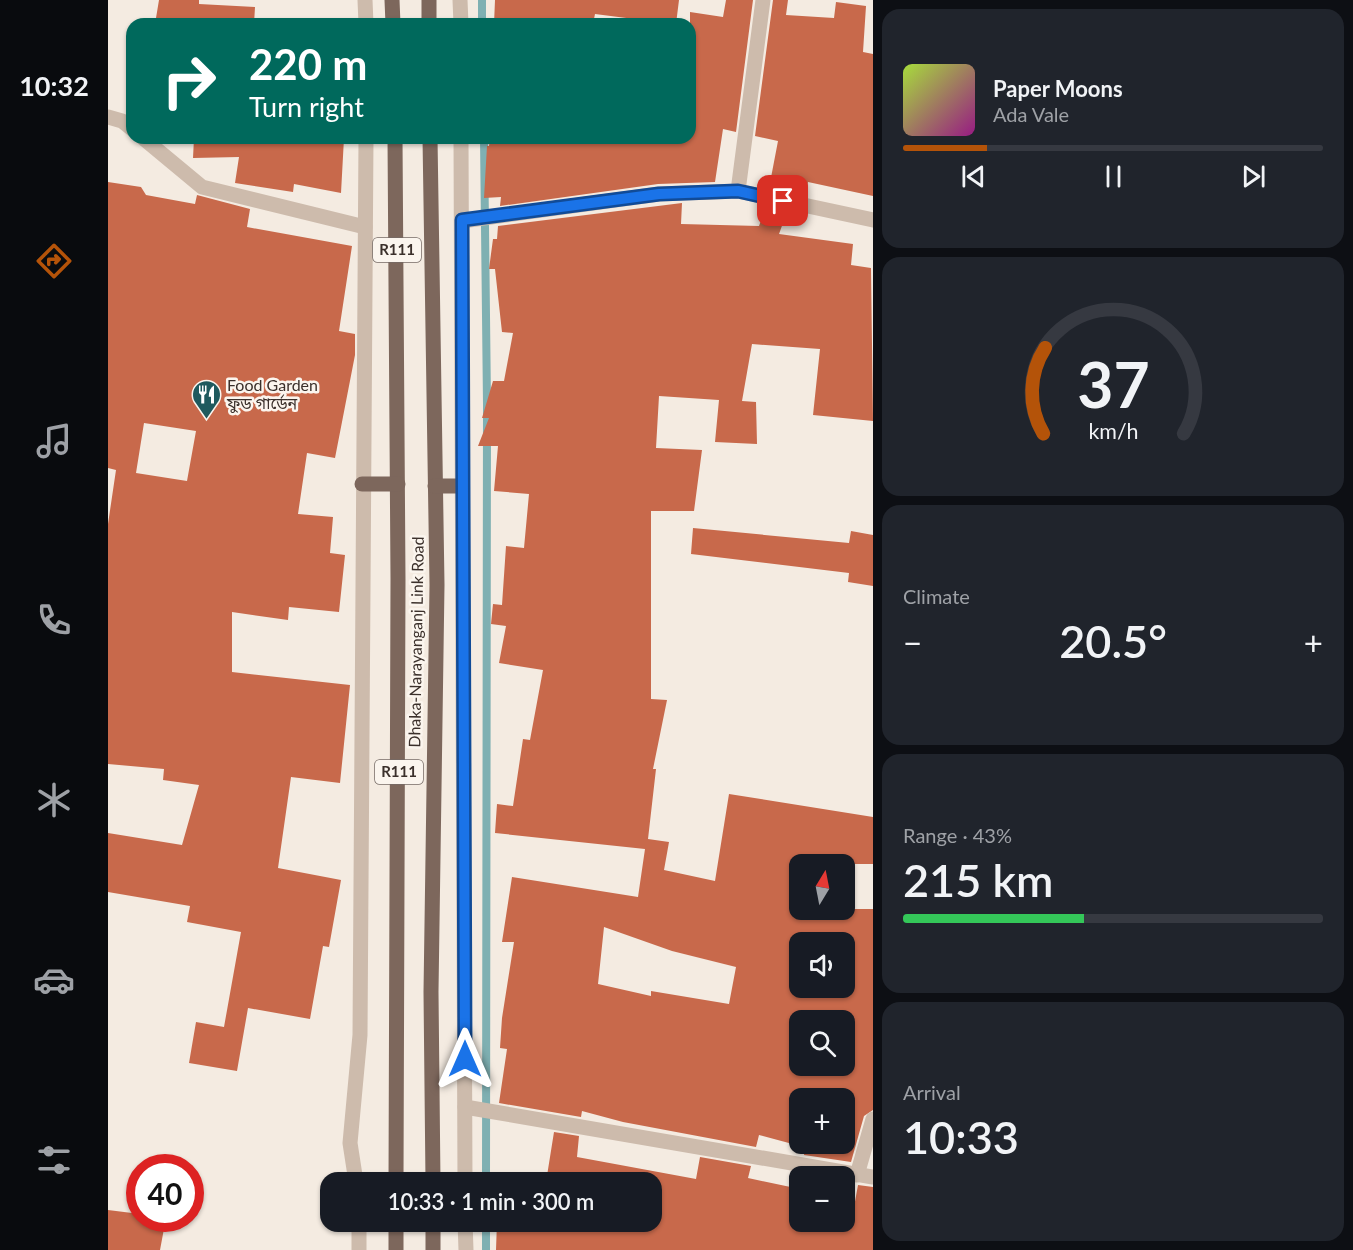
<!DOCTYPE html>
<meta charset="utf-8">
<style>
body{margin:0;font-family:Lato,"Noto Sans Bengali",sans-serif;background:#20242c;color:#f1f3f6;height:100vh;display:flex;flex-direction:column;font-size:22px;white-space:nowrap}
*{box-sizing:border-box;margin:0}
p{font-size:20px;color:#9ea1a6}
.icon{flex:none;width:33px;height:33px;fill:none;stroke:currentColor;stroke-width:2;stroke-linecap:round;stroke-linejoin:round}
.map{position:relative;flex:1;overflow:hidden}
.sheet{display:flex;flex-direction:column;gap:9px;padding:9px;background:#0d0f14;width:480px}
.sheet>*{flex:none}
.top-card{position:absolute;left:18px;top:18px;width:570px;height:126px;border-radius:18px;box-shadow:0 2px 4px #0004;background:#00695c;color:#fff;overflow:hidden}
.needle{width:39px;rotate:10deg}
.tools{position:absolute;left:681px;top:854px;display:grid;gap:12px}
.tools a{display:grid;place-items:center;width:66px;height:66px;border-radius:12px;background:#171b24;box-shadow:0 2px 4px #0004;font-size:30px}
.speed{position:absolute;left:18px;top:1154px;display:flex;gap:12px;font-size:30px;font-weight:700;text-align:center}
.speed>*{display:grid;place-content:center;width:78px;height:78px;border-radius:50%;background:#171b24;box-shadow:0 2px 4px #0004;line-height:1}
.speed .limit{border:9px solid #d22;background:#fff;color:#111}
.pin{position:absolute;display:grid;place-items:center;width:51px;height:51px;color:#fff;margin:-26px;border-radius:12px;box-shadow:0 3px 9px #0006}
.me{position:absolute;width:66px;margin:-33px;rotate:0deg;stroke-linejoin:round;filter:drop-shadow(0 0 4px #0008)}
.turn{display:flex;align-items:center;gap:21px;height:126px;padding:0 24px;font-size:27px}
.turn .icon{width:78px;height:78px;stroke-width:2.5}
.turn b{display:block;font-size:42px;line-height:51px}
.big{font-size:45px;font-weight:600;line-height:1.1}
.sheet .card{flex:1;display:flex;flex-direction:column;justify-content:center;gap:9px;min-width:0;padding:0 21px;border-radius:18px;background:#20242c}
.sheet .dial{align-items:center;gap:0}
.dial svg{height:156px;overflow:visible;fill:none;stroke:#363941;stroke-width:7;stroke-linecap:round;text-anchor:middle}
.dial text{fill:#f1f3f6;stroke:none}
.song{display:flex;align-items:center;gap:18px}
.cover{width:72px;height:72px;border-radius:9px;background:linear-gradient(135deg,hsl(80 70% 55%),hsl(310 70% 35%))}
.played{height:6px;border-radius:3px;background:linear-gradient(90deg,#b45309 20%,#363941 20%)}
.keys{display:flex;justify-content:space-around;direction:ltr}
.heat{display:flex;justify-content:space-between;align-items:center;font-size:33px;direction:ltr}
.charge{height:9px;border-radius:4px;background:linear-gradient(90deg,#34c759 43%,#363941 0)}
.trip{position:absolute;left:212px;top:1172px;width:342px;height:60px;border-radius:18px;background:#171b24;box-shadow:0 2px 4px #0004;font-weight:600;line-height:60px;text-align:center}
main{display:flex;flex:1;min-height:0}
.menu{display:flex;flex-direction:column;width:108px;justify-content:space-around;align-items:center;background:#090b0e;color:#9ea1a6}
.menu .icon{width:42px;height:42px}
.menu .active{color:#b45309}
.menu b{font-size:27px;color:#f1f3f6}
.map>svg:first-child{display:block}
</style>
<main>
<nav class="menu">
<b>10:32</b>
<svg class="icon active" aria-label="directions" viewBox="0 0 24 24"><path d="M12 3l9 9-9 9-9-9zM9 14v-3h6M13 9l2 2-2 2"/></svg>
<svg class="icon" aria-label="music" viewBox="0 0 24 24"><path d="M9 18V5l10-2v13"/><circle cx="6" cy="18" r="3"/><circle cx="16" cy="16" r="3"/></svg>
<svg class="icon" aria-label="phone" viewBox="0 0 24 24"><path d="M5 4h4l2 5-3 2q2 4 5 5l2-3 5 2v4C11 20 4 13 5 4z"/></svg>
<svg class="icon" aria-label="climate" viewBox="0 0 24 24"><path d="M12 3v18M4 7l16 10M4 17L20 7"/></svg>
<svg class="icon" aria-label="car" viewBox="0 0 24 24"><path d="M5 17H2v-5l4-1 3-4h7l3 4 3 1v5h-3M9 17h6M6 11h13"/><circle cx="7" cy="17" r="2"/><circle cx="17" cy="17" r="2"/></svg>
<svg class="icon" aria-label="filters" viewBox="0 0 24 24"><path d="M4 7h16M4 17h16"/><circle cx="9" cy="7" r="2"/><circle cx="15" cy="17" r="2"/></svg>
</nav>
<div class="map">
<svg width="765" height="1250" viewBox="0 0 765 1250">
<rect width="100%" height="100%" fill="#f4ebe1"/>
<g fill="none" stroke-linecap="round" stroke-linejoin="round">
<!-- stream -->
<g stroke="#7fb0b2" stroke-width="8">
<polyline points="374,0 374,24"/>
<polyline points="376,138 379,404 378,1182"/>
<polyline points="378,1250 378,1221"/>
</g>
</g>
<!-- building -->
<g fill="#c8694b" fill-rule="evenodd">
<polygon points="51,0 91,0 91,4 147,7 146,24 47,24"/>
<polygon points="387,0 571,0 568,24 533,24 534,20 487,14 485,24 386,24"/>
<polygon points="618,0 645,0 628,132 615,129 607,182 550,184 392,206 393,197 376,198 379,146 381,146 382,138 582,138 582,12 615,17"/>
<polygon points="665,0 680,0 678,15 726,18 728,2 758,6 755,52 765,54 765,196 700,182 698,196 661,188 670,141 647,136"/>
<polygon points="86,138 236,138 233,193 186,184 185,192 127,183 131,157 85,158"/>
<path d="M0 182 33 187 38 195 87 204 89 195 142 209 139 227 244 246 231 331 247 334V355L227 458 199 453 190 514 225 517 222 553 237 555 231 612 181 607 180 620 124 612V672L242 685 232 783 183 777 170 868 233 880 221 947 215 946 202 1019 140 1008 129 1071 81 1063 88 1022 116 1027 133 932 79 922 82 906 0 892V833L74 845 91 785 55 780 56 769 0 764V524L8 470 0 468ZM36 423 88 431 79 481 28 473Z"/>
<path d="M574 203 573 224 651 226 658 207 679 212 671 234 745 244 743 265 763 268 765 421 705 415 712 349 644 344 634 401 648 402 649 444 607 442 611 400 551 396 548 448 594 450 586 511H543V699L559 700 545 769H548L540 839 561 842 556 870 607 881 621 794 765 817V864H692V909H765V1110L756 1116 743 1162 696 1155 697 1143H736V1098H692V1146L651 1135 648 1147 515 1122 474 1111 473 1117 391 1103 399 1049 392 1048 394 1018 406 942H394L404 877 530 897 537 849 387 833 389 804 405 806 415 739 422 740 435 670 391 663 398 626 383 624 385 604 394 605 398 546 416 548 421 494 386 491 390 446H370L381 418H374L385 381H396L405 333 394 332 387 269H381L385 239H389L390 226ZM496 927 564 951 628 967 621 1004 543 991V996L490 984ZM692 942H736V987H692ZM692 1020H736V1065H692Z"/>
<polygon points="585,528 741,543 743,531 765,535 765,586 740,582 741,573 583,554"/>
<polygon points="446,1132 471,1136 469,1157 588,1179 592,1157 643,1166 640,1178 692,1189 692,1221 741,1221 744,1218 750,1185 765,1187 765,1250 388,1250 389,1221 543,1221 543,1182 438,1182"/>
<polygon points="0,1210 32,1214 32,1218 58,1218 52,1250 0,1250"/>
</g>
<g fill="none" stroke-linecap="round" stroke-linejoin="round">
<!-- minor -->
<g stroke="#cdbbac" stroke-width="15">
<polyline points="0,117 14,121 24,129"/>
<polyline points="35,138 94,187 257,227"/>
<polyline points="630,191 655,0"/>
<polyline points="354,221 551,194 630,191 765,220"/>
<polyline points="357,1107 765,1177"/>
<polyline points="749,1175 765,1119"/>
</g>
<!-- tertiary -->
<g stroke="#cdbbac" stroke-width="15">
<polyline points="257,0 258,24"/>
<polyline points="352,0 353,24"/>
<polyline points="353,138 357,1182"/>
<polyline points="248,1182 242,1143 252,1035 258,138"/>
<polyline points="357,1221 358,1250"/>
<polyline points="251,1250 251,1221"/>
</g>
<!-- primary -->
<g stroke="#7d675c" stroke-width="15">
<polyline points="284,0 285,24"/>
<polyline points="321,0 321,24"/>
<polyline points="287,138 290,579 288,1182"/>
<polyline points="322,138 329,585 323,992 325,1182"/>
<polyline points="254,484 290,484"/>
<polyline points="327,486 354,486"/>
<polyline points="325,1221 325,1250"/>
<polyline points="288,1250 288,1221"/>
</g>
</g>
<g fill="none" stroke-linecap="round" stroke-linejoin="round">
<defs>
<polyline id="route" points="357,1059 354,220 551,194 630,191 675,201"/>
</defs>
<!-- route casing -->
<use href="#route" stroke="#114b97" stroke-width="15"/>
<!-- route -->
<use href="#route" stroke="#1a73e8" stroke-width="10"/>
</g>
<!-- icons -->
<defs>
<symbol id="restaurant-pin" viewBox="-11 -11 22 30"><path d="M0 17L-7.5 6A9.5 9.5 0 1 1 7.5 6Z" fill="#1f5a5e" stroke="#fbf5ee"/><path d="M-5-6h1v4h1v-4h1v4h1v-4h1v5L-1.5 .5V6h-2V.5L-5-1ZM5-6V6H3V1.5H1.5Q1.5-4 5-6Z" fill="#fff"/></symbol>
</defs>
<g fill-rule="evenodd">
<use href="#restaurant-pin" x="82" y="378" width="33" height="45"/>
</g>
<g text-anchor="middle" stroke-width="5" stroke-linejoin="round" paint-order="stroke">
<!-- shield labels -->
<g fill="#fbf5ee" stroke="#756b66" stroke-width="1.5">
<rect x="265" y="238" width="48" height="24" rx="4.5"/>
<rect x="267" y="760" width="48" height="24" rx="4.5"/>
</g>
<g font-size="15" font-weight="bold" fill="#3b302b">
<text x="289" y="255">R111</text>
<text x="291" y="777">R111</text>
</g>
<!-- poi labels -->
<g font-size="16" fill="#3b302b" stroke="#fbf5ee" text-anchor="start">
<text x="119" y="391">Food Garden<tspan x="119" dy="18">ফুড গার্ডেন</tspan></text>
</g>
<!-- street labels -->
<g font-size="16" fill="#3b302b" stroke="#fbf5ee">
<text transform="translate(308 642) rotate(-89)" y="6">Dhaka-Narayanganj Link Road</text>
</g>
</g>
</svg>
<div class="tools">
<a><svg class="needle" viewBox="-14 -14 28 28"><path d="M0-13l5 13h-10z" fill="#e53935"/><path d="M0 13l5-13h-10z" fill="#9ea1a6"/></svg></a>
<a><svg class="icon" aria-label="sound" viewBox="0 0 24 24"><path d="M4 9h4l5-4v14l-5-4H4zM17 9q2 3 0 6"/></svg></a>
<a><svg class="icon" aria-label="search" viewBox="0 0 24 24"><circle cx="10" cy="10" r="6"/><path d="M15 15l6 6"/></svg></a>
<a>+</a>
<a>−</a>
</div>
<div class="speed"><div class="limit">40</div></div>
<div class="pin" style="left:675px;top:201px;background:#d93025"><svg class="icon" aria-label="arrive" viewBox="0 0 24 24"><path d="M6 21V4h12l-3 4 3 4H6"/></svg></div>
<svg class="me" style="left:357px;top:1059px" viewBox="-20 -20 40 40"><path d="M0-17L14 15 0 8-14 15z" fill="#1a73e8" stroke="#fff" stroke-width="4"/></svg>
<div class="trip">10:33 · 1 min · 300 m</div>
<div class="top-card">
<div class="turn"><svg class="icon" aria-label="right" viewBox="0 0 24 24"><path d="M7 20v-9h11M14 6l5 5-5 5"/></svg><div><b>220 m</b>Turn right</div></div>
</div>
</div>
<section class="sheet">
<div class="card">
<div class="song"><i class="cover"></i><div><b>Paper Moons</b><p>Ada Vale</p></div></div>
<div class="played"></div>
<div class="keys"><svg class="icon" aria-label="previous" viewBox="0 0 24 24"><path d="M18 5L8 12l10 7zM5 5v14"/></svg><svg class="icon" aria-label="pause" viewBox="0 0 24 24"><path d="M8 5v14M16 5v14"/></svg><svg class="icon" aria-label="next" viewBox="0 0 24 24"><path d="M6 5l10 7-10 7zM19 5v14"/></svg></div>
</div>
<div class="card dial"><svg viewBox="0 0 100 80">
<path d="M14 69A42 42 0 1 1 86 69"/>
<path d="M14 69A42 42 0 0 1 15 25" stroke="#b45309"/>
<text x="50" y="56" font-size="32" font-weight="700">37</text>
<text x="50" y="72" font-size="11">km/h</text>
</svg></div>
<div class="card"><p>Climate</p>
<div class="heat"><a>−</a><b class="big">20.5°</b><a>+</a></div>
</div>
<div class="card"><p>Range · 43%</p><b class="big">215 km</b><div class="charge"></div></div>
<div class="card"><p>Arrival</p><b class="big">10:33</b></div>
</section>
</main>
